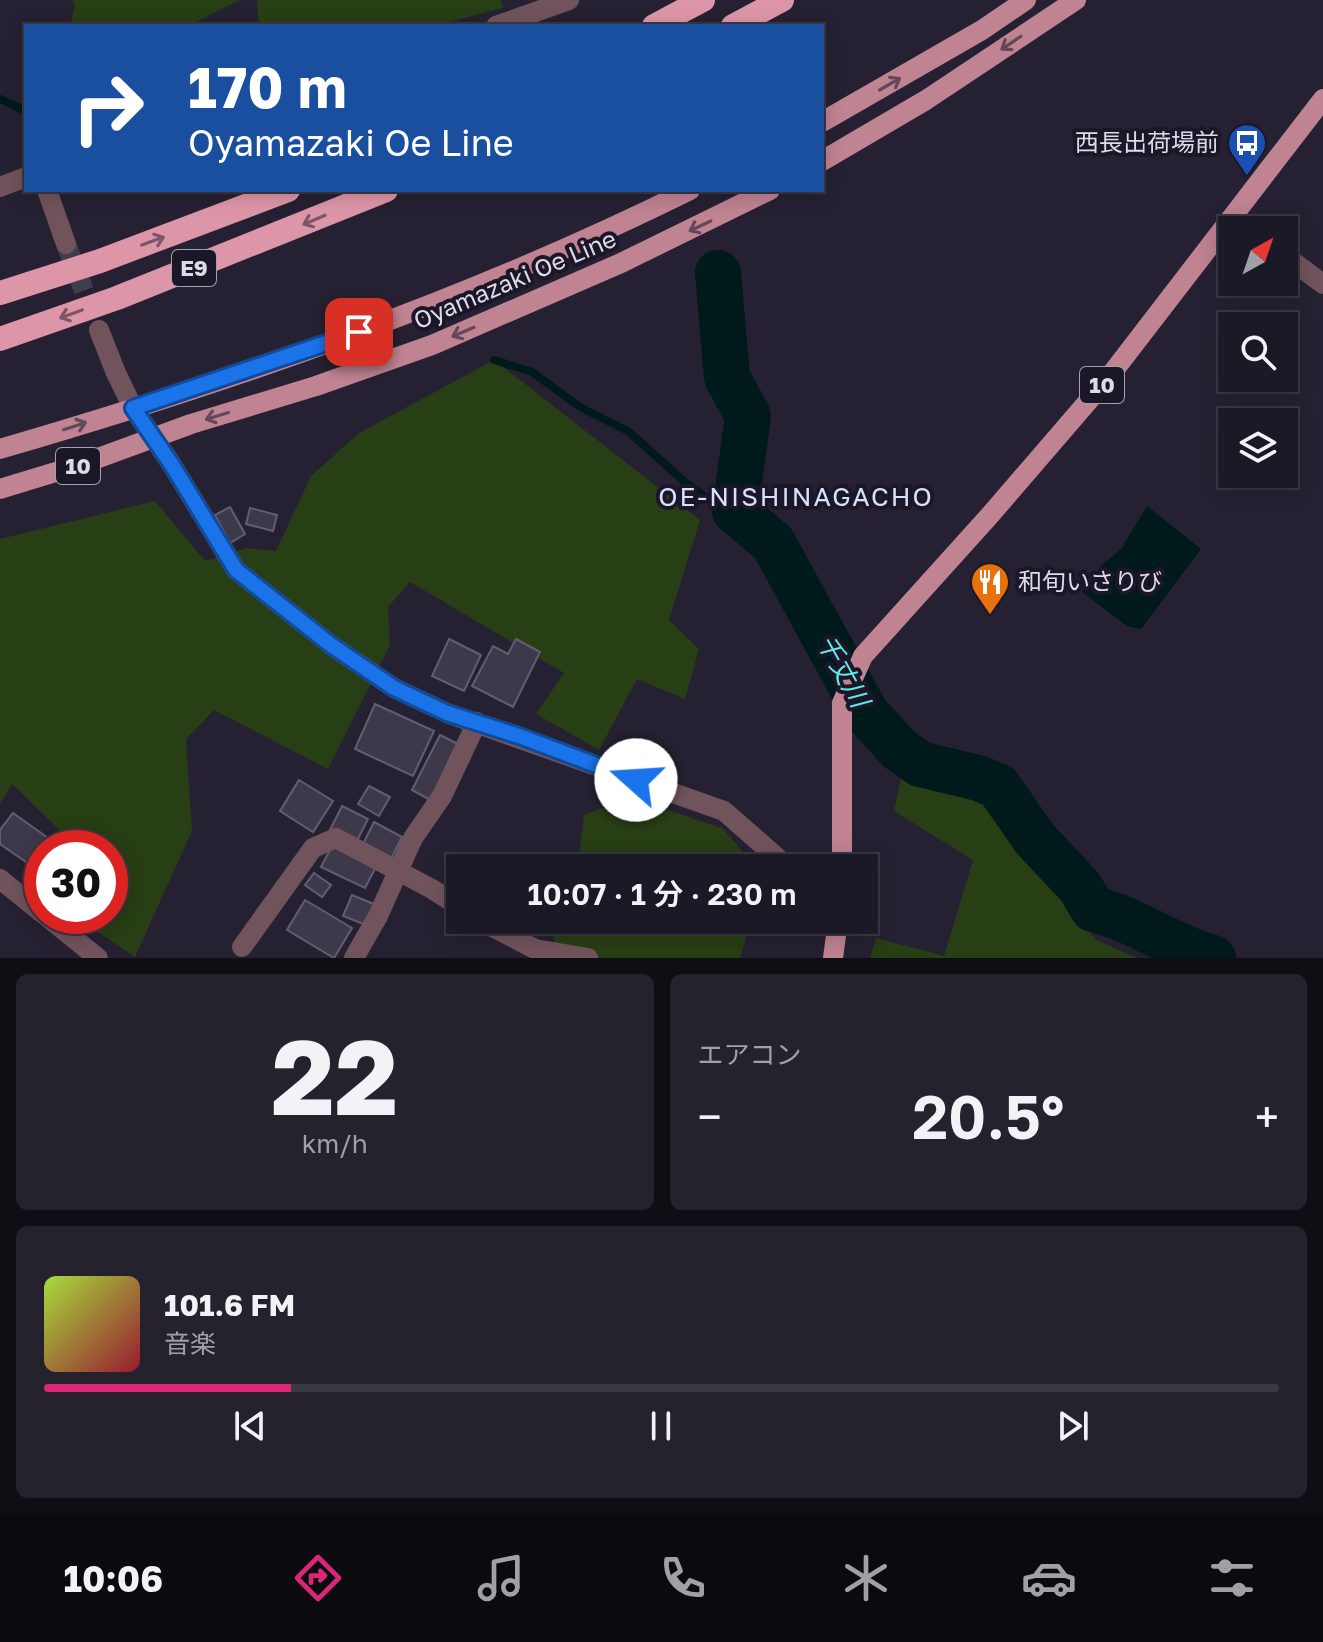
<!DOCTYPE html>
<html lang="ja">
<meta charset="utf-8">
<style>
body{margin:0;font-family:"Golos Text","Noto Sans JP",sans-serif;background:#25222e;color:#f1f3f6;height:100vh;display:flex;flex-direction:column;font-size:30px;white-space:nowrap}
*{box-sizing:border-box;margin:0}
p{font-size:26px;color:#a0a0a7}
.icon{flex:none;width:44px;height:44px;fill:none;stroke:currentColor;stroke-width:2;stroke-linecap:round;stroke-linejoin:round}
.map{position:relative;height:958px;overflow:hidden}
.sheet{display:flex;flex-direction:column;gap:16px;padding:16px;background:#0f0e15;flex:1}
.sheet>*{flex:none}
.guide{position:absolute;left:24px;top:24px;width:800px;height:168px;border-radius:0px;box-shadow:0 4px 20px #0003,0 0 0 2px #3a3843;background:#1a4fa0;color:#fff;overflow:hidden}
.needle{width:52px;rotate:40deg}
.fabs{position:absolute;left:1218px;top:216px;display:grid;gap:16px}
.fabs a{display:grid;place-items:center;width:80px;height:80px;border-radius:0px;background:#1c1926;box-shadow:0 4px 20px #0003,0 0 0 2px #3a3843;font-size:40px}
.speed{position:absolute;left:24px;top:830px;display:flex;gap:16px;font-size:40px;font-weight:700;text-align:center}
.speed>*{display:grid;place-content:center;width:104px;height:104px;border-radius:50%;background:#1c1926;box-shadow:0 4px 20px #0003,0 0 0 2px #3a3843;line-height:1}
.speed .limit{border:12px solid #d22;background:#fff;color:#111}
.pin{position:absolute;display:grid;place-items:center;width:68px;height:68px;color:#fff;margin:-34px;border-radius:16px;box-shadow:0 4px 12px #0006}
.me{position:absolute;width:88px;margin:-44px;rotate:289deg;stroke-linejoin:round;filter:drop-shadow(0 0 6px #0008)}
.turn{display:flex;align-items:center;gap:28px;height:168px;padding:0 32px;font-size:36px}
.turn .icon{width:104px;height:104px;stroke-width:2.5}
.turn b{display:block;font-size:56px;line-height:68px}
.big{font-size:60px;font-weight:600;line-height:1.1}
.sheet .tile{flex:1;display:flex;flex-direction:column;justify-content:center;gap:12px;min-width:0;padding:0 28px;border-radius:12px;background:#25222e}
.sheet .dial{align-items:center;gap:0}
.dial b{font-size:104px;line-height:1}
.song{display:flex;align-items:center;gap:24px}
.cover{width:96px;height:96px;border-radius:12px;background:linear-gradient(135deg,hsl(80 70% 55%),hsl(350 70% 35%))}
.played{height:8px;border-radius:4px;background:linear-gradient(90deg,#db2777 20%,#3a3843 20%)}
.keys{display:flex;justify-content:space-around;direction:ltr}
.heat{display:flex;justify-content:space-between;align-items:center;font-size:44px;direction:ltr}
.sheet .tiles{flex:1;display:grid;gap:16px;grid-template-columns:1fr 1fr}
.tile:last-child{grid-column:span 2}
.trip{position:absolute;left:446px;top:854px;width:432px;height:80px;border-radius:0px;background:#1c1926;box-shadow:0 4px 20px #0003,0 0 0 2px #3a3843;font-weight:600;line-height:80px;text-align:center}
.tab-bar{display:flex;height:128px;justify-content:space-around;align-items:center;background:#0b0a0f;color:#a0a0a7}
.tab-bar .icon{width:56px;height:56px}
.tab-bar .selected{color:#db2777}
.tab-bar b{font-size:36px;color:#f1f3f6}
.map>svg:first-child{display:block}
</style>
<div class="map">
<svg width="1323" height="958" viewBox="0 0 1323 958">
<rect width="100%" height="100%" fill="#262132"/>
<!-- green -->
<g fill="#283e14">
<polygon points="72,0 240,0 188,26 70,26 75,5"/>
<polygon points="257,0 501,0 503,8 433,26 259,26"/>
<polygon points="494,360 700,520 669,620 699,649 685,699 637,679 599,750 536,714 564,673 410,582 388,607 390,645 328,769 214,710 186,739 192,831 135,957 76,917 110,916 110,848 78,848 12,784 0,804 0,539 155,501 205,561 247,548 276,551 311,476 359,433"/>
<polygon points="902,772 984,797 1096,940 1137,958 870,958 876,938 944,956 973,860 894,811"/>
<polygon points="629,797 722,828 757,868 573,868 580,850 584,815"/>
<polygon points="554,920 751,920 740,958 554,958"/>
</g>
<!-- water -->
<polygon fill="#00191a" points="1147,506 1201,549 1141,629 1127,626 1082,592 1101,566 1121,549"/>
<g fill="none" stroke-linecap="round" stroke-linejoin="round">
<!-- stream -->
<g stroke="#00191a" stroke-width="8">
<polyline points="0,99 26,111"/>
<polyline points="494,360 532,372 580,407 628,431 686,483 714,503 735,511"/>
</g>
<!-- river -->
<path stroke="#00191a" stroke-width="46" d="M718 273 727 377 748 416 735 511 773 543 866 713 899 749 920 764 978 778 998 786 1035 839 1080 887 1093 909C1136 919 1171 947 1213 958"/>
</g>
<!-- building -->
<g fill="#3e384b" stroke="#635d72" stroke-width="2">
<polygon points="230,507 245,534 230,543 215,515"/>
<polygon points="250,508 277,515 273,531 246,524"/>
<polygon points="449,639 481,655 464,691 432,676"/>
<polygon points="516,639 540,652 513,707 472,686 493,646 508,654"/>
<polygon points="375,704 434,731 413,776 355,749"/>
<polygon points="440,735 460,745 432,801 412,790"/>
<polygon points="299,780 333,801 313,832 280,811"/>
<polygon points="369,786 390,797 379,816 358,804"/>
<polygon points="342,806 368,819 356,843 330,830"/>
<polygon points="13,813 55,843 51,848 42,848 42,861 36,869 0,844 0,830"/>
<polygon points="374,822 402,837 391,859 363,844"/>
<polygon points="332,846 376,867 365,888 321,867"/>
<polygon points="314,873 331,885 322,897 305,885"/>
<polygon points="352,895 374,904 366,925 343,916"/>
<polygon points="305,900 352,928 334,958 287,930"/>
</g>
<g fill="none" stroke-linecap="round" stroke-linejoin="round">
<!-- minor-tunnel -->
<polyline stroke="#423d4d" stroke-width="20" stroke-dasharray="20 10" stroke-linecap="butt" points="66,244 96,322"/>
<!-- minor -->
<g stroke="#71545b" stroke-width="20">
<polyline points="496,26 569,0"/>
<polyline points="0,187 26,177"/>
<polyline points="47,190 66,244"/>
<polyline points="1234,218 1250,230"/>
<polyline points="1284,255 1323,284"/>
<polyline points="99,330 116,373 133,408 172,465 236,570 331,645 394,688 447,713 724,811 789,868"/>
<polyline points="0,879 42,913"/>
<polyline points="46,916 98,958"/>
<polyline points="479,920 535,949 588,958"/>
<polyline points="242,947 313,848 336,838 432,889 460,907"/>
<polyline points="354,958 378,916 413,838 442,796 477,722"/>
</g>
<!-- major -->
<g stroke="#bf8392" stroke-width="20">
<polyline points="822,122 982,30 1026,0"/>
<polyline points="822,161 926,100 1076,0"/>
<path d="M0 449C237 380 468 300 690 190"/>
<polyline points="0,489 82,464 191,424 316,386 432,345 621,263 770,190"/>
<polyline points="842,868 842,703 863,656 991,514 1109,377 1323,99"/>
<polyline points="833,958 838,920"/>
</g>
<!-- highway -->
<g stroke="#dd96a8" stroke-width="24">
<polyline points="654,26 703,0"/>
<polyline points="733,26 782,0"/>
<polyline points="0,293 100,261 288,190"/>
<polyline points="0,339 117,298 386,190"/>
</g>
</g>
<!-- one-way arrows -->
<defs><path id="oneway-shaft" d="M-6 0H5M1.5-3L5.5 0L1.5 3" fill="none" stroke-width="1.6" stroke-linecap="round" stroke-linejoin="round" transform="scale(2)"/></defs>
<g stroke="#654858">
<use href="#oneway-shaft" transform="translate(1011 43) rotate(146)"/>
<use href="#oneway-shaft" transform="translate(890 84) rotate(-30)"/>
<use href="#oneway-shaft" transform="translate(700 226) rotate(155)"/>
<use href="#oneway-shaft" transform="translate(463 332) rotate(157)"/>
<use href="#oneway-shaft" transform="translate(217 416) rotate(163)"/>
<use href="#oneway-shaft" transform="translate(75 426) rotate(-18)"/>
</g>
<g stroke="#7c5668">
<use href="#oneway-shaft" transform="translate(314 220) rotate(157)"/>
<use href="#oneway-shaft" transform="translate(153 241) rotate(-20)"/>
<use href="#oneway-shaft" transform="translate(71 314) rotate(160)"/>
</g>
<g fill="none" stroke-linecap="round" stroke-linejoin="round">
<defs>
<polyline id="route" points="359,332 133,408 172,465 236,570 331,645 394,688 447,713 519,736 636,780"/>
</defs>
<!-- route casing -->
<use href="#route" stroke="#114b97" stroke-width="20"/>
<!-- route -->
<use href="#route" stroke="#1a73e8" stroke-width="14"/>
</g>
<!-- icons -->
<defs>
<symbol id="bus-pin" viewBox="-11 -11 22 30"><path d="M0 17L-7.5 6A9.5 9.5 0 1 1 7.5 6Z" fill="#1a4fb4" stroke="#1c1728"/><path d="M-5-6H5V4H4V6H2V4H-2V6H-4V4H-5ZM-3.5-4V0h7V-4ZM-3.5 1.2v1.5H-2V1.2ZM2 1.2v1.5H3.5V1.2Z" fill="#fff"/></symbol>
<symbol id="restaurant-pin" viewBox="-11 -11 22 30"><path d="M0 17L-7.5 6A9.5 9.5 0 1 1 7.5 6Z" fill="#e8710a" stroke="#1c1728"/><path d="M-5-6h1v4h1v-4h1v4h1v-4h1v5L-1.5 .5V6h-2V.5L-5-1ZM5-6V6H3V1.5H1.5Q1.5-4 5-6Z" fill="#fff"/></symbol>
</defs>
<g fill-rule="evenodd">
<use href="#bus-pin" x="1225" y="121" width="44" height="60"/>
<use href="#restaurant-pin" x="968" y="560" width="44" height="60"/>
</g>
<g text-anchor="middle" stroke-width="8" stroke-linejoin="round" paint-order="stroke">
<!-- shield labels -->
<g fill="#1c1728" stroke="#a4a0ae" stroke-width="2">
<rect x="172" y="250" width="44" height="36" rx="6"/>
<rect x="1080" y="367" width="44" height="36" rx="6"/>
<rect x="56" y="448" width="44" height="36" rx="6"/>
</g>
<g font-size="22" font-weight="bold" fill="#dedbe7">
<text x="194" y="276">E9</text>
<text x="1102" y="393">10</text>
<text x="78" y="474">10</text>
</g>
<!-- poi labels -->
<g font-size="24" fill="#dedbe7" stroke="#1c1728" text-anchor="end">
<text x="1219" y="151">西長出荷場前</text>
<text x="1018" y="590" text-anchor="start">和旬いさりび</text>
</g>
<!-- street labels -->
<g font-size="24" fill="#dedbe7" stroke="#1c1728">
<text transform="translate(515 280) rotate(-23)" y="8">Oyamazaki Oe Line</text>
</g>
<!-- neighbourhood labels -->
<g font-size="26" letter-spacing="2" fill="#d5e1fd" stroke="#1c1728">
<text x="796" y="506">OE-NISHINAGACHO</text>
</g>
<!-- water labels -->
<g font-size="26" font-style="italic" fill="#60eaea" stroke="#1c1728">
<text transform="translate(843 671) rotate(61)" y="9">千丈川</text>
</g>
</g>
</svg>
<div class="fabs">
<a><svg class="needle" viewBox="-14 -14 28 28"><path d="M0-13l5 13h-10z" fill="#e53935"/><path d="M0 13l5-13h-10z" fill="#a0a0a7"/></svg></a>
<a><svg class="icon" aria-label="search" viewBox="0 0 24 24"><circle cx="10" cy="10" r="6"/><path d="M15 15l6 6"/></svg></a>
<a><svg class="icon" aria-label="layers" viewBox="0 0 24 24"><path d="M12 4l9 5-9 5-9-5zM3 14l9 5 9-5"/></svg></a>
</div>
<div class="speed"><div class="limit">30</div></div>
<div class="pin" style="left:359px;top:332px;background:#d93025"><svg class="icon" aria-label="arrive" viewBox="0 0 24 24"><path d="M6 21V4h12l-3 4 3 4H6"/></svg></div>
<svg class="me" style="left:636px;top:780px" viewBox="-20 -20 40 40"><circle r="19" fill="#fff"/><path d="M0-13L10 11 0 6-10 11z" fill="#1a73e8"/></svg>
<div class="trip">10:07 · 1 分 · 230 m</div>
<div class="guide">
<div class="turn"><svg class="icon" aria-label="right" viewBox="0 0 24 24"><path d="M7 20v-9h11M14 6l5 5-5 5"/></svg><div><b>170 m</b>Oyamazaki Oe Line</div></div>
</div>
</div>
<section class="sheet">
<div class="tiles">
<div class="tile dial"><b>22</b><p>km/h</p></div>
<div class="tile"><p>エアコン</p>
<div class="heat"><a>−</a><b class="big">20.5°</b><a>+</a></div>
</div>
<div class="tile">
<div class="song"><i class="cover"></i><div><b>101.6 FM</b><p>音楽</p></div></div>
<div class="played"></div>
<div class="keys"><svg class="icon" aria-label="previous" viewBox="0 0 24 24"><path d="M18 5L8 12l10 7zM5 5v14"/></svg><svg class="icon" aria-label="pause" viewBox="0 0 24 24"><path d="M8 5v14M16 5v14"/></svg><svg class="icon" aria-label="next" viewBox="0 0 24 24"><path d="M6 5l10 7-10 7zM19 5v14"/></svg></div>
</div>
</div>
</section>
<nav class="tab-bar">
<b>10:06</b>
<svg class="icon selected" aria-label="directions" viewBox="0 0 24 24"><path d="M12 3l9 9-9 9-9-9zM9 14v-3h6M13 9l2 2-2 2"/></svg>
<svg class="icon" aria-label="music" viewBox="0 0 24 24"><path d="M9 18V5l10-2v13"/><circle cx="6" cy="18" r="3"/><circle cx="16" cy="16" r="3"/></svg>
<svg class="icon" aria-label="phone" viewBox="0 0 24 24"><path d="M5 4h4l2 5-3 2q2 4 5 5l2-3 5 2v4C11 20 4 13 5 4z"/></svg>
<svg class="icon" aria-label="climate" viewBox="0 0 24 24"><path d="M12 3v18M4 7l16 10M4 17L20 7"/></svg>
<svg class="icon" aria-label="car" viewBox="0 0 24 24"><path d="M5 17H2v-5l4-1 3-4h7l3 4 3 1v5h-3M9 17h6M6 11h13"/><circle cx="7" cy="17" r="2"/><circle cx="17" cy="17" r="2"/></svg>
<svg class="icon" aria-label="filters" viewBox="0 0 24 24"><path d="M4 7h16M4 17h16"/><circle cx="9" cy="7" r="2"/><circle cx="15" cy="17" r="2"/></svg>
</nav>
